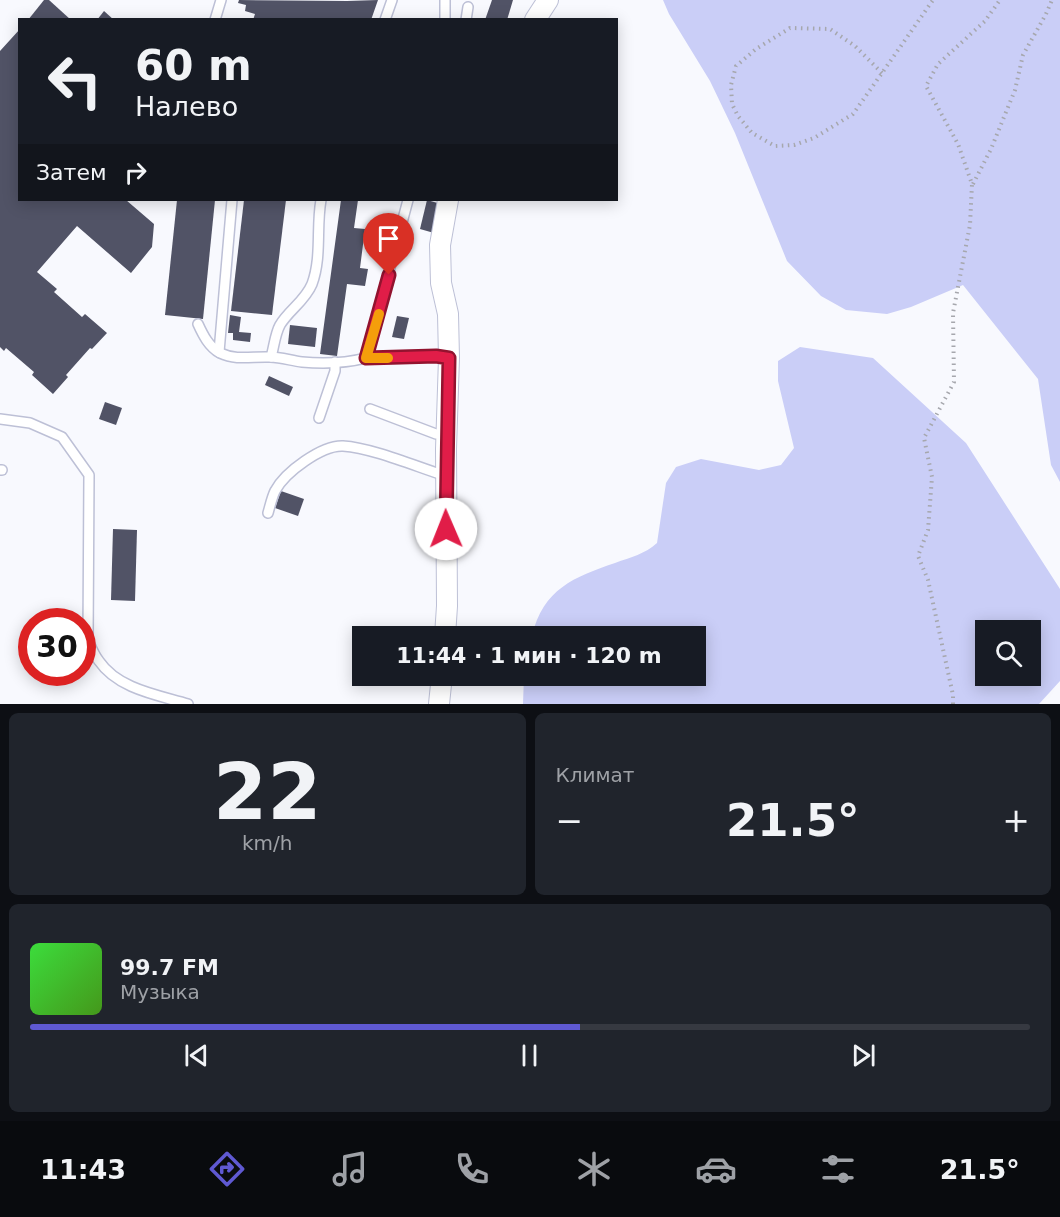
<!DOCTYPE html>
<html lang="ru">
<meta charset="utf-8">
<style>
body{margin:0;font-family:"DejaVu Sans",sans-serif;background:#20242c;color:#f1f3f6;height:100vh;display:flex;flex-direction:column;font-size:22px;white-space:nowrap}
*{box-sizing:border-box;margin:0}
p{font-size:20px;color:#9ea1a6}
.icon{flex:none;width:33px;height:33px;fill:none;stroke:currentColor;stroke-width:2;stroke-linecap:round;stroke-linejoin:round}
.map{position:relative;height:704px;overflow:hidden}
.panel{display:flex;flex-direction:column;gap:9px;padding:9px;background:#0d0f14;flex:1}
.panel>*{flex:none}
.top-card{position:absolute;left:18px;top:18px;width:600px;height:183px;border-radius:0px;box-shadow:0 3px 15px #0003;background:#171b24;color:#f1f3f6;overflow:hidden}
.controls{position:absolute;left:975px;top:620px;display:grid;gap:12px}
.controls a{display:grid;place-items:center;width:66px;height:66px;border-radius:0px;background:#171b24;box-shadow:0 3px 15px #0003;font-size:30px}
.speed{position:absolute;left:18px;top:608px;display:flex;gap:12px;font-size:30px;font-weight:700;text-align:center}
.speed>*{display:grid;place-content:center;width:78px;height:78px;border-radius:50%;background:#171b24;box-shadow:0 3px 15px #0003;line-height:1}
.speed .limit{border:9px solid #d22;background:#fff;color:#111}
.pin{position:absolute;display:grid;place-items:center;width:51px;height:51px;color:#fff;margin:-62px -26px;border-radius:50% 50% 50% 0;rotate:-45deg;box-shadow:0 0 6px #0007}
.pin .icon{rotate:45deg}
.me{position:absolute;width:66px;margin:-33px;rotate:359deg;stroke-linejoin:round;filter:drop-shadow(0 0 4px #0008)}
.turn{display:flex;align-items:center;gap:21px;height:126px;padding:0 18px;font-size:27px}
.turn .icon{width:78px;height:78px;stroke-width:2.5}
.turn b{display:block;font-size:42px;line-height:51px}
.then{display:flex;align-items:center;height:57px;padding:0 18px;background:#0003;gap:12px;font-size:22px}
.big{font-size:45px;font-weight:800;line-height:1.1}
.panel .widget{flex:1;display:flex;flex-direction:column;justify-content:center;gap:9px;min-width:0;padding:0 21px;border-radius:9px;background:#20242c}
.panel .dial{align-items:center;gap:0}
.dial b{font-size:78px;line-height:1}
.song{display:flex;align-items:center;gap:18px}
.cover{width:72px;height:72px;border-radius:9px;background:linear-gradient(135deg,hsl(120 70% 55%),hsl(100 70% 35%))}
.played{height:6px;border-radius:3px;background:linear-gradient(90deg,#5f59d2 55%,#363941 55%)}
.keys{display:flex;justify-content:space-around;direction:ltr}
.heat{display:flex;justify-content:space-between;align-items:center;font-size:33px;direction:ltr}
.panel .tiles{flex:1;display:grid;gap:9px;grid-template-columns:1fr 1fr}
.widget:last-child{grid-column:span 2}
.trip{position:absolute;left:352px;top:626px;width:354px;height:60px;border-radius:0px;background:#171b24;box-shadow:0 3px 15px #0003;font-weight:800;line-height:60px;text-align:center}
.tab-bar{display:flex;height:96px;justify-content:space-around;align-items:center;background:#090b0e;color:#9ea1a6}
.tab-bar .icon{width:42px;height:42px}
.tab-bar .current{color:#5f59d2}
.tab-bar b{font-size:27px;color:#f1f3f6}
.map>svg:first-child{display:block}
</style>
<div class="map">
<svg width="1060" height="704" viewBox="0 0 1060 704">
<rect width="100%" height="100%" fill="#f8f9fe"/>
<!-- green -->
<g fill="#cacef7" fill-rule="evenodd">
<polygon points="663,0 1060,0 1060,482 1051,465 1038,379 963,285 911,307 887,314 846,310 821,296 787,261 735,133 710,81 669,14"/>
<path d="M800 347 873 358 966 443 1060 589V681L1039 704H523L524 675H696V636H532C543 589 574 577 615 563 631 557 645 554 657 543L666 483 676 467 701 459 759 470 781 465 794 448 778 381V361ZM986 630H1030V675H986Z"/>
</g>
<!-- building -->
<g fill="#515366">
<polygon points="44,0 49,0 71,20 28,20"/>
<polygon points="239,0 347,1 378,0 371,20 253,20 255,14 245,11 246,5 238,3"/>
<polygon points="492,0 513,0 507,20 485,20"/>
<polygon points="104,11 114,20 97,20"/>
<polygon points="20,29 20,200 126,200 154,224 152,247 131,273 77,226 37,272 57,289 54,292 82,317 85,314 107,333 92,349 90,348 66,375 68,377 53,394 32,375 34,372 6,348 4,351 0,347 0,51"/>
<polygon points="177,200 215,200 203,319 165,315"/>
<polygon points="244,200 286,200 272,315 231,311"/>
<polygon points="341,200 358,200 354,228 365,229 360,268 368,269 365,286 347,284 337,356 320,354"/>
<polygon points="427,200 441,204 434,233 420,229"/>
<polygon points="230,315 241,317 239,332 251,333 250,342 233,340 233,333 228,333"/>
<polygon points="397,316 409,318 404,339 392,337"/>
<polygon points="290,325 317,328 315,347 288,344"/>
<polygon points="269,376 293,387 289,396 265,385"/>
<polygon points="105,402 122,408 116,425 99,419"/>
<polygon points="281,491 304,499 298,516 275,508"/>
<polygon points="113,529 137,530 135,601 111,600"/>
</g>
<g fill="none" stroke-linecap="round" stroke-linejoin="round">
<defs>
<g id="service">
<polyline points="215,20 221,0"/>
<polyline points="385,20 392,0"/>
<polyline points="445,20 445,0"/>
<polyline points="466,20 468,7"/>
<path d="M198 324C203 335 209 347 220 353 237 361 253 356 270 357 281 357 292 361 302 362 323 364 346 363 366 358L408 200"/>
<polyline points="219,352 232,200"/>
<path d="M271 357C274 347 275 334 280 325 289 310 305 301 312 284 322 257 316 227 321 200"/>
<polyline points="366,358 436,356 449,358"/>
<polyline points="370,409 436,434 446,434"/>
<polyline points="319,418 335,371 335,362"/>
<path d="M0 419 30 423 62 437 89 475 88 640C91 647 94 655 99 661 118 689 158 695 188 704"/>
<polyline points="0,470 2,470"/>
<path d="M268 513C270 506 272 497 275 491 285 472 322 445 343 446 373 448 417 467 446 476"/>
</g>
<g id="minor">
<polyline points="535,20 548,0"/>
<polyline points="445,636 447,606 446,449 449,358 448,314 441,283 440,245 448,200"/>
<polyline points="439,704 442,675"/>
</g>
</defs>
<!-- service casing -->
<use href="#service" stroke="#bdc0d6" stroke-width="12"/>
<!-- minor casing -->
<use href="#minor" stroke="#bdc0d6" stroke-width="22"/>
<!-- path -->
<g stroke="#a6a7ad" stroke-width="4" stroke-dasharray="1.5 4.5" stroke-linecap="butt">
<polyline points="882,73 855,46 830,29 790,28 756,49 736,66 731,85 732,104 738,116 752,133 775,146 794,145 814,138 853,114 882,73 933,0"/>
<polyline points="973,184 991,149 1015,90 1023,55 1046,14 1052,0"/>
<polyline points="953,704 953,695 928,580 918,556 928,530 932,477 924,438 954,382 953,313 970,225 972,184 958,144 926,86 938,64 985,21 1000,0"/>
</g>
<!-- service -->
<use href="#service" stroke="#fff" stroke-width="9"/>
<!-- minor -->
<use href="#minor" stroke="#fff" stroke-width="20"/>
</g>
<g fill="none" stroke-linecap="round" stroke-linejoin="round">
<defs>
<polyline id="route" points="389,275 366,358 436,356 449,358 446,529"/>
</defs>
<!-- route casing -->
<use href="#route" stroke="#92132f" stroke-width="15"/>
<!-- route -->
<use href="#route" stroke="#e11d48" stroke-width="10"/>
<!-- slow -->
<polyline stroke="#f59e0b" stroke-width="10" points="379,314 366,358 388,358"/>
</g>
</svg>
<div class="controls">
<a><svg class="icon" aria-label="search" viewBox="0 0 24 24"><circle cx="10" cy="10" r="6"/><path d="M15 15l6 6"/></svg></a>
</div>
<div class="speed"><div class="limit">30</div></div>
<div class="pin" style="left:389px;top:275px;background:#d93025"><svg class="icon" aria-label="arrive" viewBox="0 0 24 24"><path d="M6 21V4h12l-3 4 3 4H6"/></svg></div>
<svg class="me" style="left:446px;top:529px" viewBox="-20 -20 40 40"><circle r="19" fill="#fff"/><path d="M0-13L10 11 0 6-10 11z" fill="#e11d48"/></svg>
<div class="trip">11:44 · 1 мин · 120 m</div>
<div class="top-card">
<div class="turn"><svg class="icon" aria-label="left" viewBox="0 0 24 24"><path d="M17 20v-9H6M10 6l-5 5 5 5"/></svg><div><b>60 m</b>Налево</div></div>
<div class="then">Затем<svg class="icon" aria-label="right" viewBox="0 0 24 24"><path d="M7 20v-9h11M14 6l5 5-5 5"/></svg></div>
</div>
</div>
<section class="panel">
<div class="tiles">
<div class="widget dial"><b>22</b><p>km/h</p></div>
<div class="widget"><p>Климат</p>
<div class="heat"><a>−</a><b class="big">21.5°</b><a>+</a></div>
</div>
<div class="widget">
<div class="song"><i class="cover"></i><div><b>99.7 FM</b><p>Музыка</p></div></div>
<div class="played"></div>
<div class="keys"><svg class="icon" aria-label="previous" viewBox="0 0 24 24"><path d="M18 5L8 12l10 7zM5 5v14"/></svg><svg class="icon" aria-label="pause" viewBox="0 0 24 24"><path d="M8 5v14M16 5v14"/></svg><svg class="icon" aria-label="next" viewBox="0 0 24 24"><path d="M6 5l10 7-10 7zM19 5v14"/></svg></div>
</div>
</div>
</section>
<nav class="tab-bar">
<b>11:43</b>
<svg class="icon current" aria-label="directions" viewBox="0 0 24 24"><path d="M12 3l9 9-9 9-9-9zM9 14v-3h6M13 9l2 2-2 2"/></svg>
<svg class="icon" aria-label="music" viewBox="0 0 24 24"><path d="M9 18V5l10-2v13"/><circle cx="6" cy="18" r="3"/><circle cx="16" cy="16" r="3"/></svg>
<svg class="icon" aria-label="phone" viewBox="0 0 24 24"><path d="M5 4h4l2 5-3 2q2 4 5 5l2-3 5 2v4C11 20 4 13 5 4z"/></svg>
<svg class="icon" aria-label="climate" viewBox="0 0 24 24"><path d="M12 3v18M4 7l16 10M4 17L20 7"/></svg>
<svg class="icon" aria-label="car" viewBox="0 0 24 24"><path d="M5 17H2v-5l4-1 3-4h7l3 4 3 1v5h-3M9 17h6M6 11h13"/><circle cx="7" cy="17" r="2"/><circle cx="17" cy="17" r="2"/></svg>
<svg class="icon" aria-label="filters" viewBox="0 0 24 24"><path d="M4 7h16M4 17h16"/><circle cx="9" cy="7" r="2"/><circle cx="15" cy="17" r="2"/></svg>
<b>21.5°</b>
</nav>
